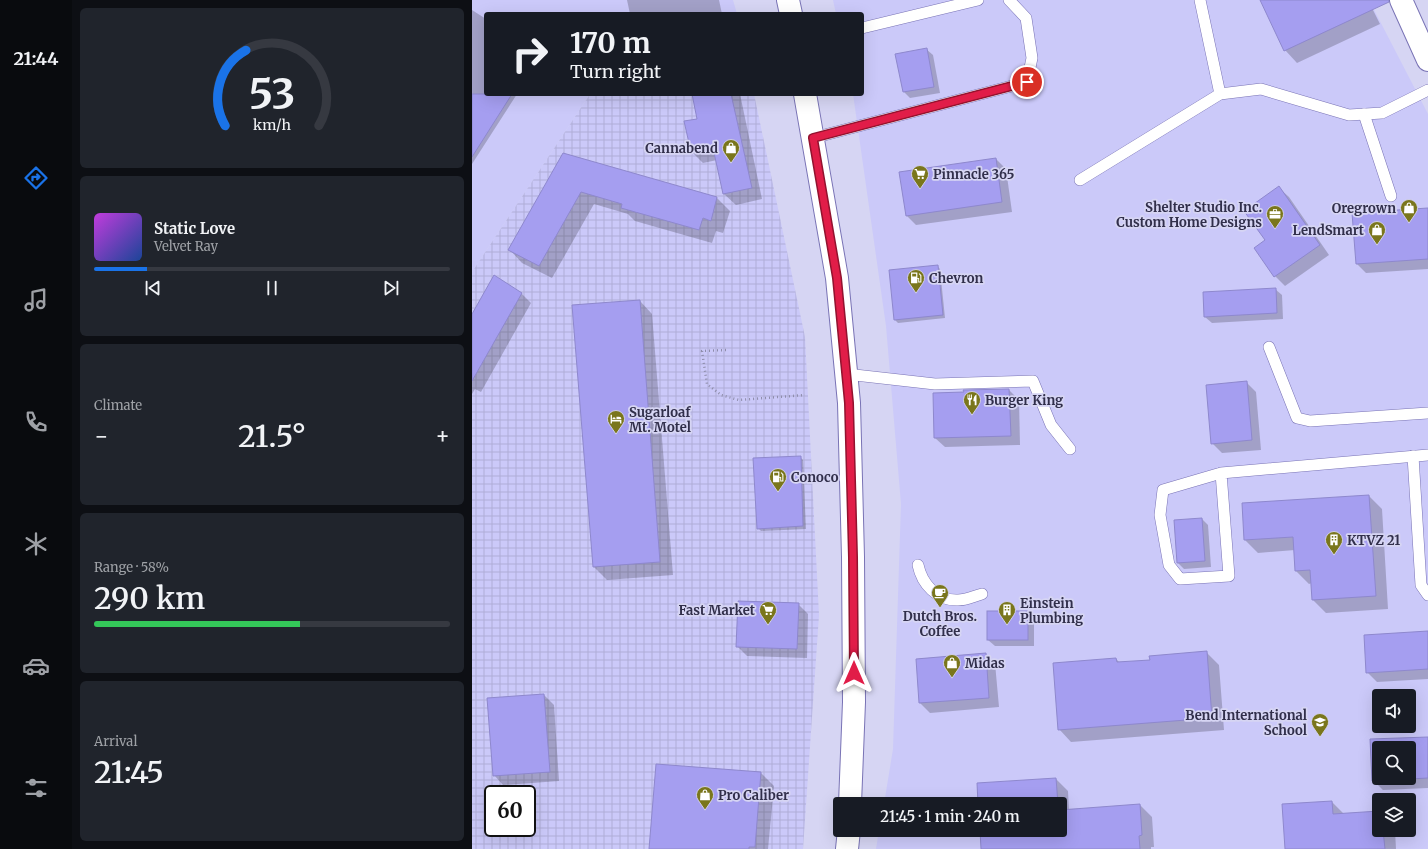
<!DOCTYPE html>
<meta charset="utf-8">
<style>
body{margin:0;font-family:Merriweather,serif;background:#20242c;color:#f1f3f6;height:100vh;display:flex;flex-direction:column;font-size:15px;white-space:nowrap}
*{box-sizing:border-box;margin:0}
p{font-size:13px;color:#9ea1a6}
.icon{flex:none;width:22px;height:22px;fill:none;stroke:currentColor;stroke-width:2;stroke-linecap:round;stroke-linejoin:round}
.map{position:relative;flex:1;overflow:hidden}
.panel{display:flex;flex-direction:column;gap:8px;padding:8px;background:#0d0f14;width:400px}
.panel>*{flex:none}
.top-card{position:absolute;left:12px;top:12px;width:380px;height:84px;border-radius:4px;box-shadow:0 4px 16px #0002;background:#171b24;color:#f1f3f6;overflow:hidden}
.fabs{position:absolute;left:900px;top:689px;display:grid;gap:8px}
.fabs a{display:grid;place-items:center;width:44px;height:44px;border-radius:4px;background:#171b24;box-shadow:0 4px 16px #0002;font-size:20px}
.speed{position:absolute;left:12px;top:785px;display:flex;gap:8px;font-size:20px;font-weight:700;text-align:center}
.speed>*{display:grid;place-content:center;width:52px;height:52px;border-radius:50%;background:#171b24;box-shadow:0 4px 16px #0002;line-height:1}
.speed .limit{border:2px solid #111;border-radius:6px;background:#fff;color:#111}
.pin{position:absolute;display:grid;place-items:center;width:34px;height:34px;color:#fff;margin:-17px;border:2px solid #fff;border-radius:50%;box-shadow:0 1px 4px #0007}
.me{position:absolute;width:44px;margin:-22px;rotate:0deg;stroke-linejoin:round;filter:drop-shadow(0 0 3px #0008)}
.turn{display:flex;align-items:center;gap:14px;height:84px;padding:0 20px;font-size:18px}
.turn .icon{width:52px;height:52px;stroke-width:2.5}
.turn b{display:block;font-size:28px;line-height:34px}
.big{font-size:30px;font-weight:600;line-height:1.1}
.panel .card{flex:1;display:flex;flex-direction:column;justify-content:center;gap:6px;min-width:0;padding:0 14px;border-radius:6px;background:#20242c}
.panel .dial{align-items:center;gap:0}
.dial svg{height:104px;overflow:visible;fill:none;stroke:#363941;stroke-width:7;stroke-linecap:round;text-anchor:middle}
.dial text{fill:#f1f3f6;stroke:none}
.song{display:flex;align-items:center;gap:12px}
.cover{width:48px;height:48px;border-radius:6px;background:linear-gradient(135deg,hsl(290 70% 55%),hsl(220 70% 35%))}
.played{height:4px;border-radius:2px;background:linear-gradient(90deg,#1a73e8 15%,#363941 15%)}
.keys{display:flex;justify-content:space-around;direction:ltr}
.heat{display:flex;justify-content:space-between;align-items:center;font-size:22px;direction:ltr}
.charge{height:6px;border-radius:3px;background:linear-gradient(90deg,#34c759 58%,#363941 0)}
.trip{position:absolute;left:361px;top:797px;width:234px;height:40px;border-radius:4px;background:#171b24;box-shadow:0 4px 16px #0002;font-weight:600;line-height:40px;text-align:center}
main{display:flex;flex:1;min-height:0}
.menu{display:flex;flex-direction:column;width:72px;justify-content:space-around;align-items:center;background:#090b0e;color:#9ea1a6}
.menu .icon{width:28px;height:28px}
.menu .selected{color:#1a73e8}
.menu b{font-size:18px;color:#f1f3f6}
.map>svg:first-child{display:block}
</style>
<main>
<nav class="menu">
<b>21:44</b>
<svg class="icon selected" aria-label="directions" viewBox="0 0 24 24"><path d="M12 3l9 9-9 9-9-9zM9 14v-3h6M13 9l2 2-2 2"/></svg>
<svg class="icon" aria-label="music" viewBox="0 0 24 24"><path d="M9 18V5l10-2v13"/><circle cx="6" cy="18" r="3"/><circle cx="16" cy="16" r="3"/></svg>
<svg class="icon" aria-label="phone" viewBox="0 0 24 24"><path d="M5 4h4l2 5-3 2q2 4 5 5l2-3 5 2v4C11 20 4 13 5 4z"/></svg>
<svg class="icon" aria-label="climate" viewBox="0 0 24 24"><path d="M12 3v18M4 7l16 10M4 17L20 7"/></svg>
<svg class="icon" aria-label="car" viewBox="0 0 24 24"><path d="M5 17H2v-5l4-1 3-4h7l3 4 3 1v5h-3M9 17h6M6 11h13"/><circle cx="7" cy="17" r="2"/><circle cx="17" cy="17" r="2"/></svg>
<svg class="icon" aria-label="filters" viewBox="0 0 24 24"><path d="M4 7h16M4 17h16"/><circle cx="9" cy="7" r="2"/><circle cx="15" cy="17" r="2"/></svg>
</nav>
<section class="panel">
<div class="card dial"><svg viewBox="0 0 100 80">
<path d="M14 69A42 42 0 1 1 86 69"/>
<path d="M14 69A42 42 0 0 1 30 11" stroke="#1a73e8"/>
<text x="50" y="56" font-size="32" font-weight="700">53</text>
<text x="50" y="72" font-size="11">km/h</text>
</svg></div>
<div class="card">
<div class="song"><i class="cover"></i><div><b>Static Love</b><p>Velvet Ray</p></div></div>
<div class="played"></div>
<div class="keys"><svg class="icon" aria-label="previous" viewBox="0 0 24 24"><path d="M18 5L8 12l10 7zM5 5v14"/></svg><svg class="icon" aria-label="pause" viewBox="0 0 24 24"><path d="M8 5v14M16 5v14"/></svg><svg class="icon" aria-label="next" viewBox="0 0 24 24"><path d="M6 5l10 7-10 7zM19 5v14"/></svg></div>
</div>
<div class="card"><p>Climate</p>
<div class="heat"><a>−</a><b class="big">21.5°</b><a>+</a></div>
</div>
<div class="card"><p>Range · 58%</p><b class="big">290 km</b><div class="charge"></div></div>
<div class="card"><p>Arrival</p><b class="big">21:45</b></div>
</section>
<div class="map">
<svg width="956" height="849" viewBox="0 0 956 849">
<defs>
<pattern id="industrial-grid" width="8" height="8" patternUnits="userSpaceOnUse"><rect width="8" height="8" fill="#cbc9f9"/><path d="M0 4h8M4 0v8" fill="none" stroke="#afadd7"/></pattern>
</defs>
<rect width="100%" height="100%" fill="#d6d5f3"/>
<!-- built -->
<g fill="#cbc9f9" fill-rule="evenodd">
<polygon points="0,0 261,0 265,14 14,14 14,94 118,94 0,272"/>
<path d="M361 0H897L956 114V849H404L407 830H588V804H412L421 749 429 504 414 326 381 94H390V14H364ZM907 696H937V726H907ZM907 748H937V778H907ZM907 800H937V830H907Z"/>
</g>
<!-- industrial -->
<path fill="url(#industrial-grid)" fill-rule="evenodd" d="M118 94H282L333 337 347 615 331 849H0V272ZM21 794H55V828H21Z"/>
<!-- shadow -->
<g fill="#0003" fill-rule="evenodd">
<polygon points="155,0 247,0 250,14 158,14"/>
<polygon points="789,0 896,0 908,24 825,63 813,50"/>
<polygon points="0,10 14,19 14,94 45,94 0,164"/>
<polygon points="454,49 461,55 468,93 438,98 432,92"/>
<polygon points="221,94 268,94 290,199 264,205 252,194 245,160 231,163 220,152 226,119"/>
<polygon points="91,155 245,198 258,211 251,233 244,231 240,243 163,221 156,214 122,204 80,278 50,263 38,250"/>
<polygon points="524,159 534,169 540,212 444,225 434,215"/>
<polygon points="807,188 817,197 857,255 813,286 803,276 794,240"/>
<polygon points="956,209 956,269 894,273 885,264"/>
<polygon points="465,266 468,269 473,318 426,323 423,320"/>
<polygon points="803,289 810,295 811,319 740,323 733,317"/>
<polygon points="49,293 59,303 9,392 3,389 0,394 0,316"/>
<polygon points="168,301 180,314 201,575 135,580 122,567"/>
<polygon points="774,382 784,392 789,450 750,453 740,443"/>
<polygon points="537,390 547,400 548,445 473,447 463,438"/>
<polygon points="328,457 331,460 334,529 289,531 286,528"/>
<polygon points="897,496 910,509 916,609 854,613 841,600 840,583 837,584 824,571 823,550 786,553 773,540"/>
<polygon points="730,519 736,525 739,567 712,569 706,563"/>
<polygon points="326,604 336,614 335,658 275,656 265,646"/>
<polygon points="555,612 562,618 562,646 523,646 516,640"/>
<polygon points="956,632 956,679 905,682 895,672"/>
<polygon points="734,652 747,665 752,730 599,742 587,729 644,659 648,663 679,661"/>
<polygon points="513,654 523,663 527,707 458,713 448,703 445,659"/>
<polygon points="72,695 82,705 87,781 31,785 22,775"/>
<path d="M956 738V788L911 790 901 780 899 740ZM907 748H937V778H907Z"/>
<polygon points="289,773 302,786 296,849 178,849"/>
<polygon points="584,779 596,791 597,810 668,805 680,817 682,847 679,847 679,849 510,849 509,830 588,830 588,804 507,804"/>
<polygon points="860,802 873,815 907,812 907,830 923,830 924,849 814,849"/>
</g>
<!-- building -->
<g fill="#a59ef0" stroke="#8e88cd" fill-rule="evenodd">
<polygon points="788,0 917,0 917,2 812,51"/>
<polygon points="455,48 462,87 431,92 423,54"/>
<polygon points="0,94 40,94 0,157"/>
<polygon points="220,94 259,94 280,188 251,194 241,148 219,152 212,121 225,119"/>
<polygon points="91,153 245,197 239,221 231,218 227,230 149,208 150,204 109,192 67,266 36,250"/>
<polygon points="524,158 530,202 434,216 427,172"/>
<polygon points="807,186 848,245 802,277 782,248 793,240 772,211"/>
<polygon points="956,208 956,259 884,264 880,213"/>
<polygon points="466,265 471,315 422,320 417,270"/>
<polygon points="22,275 50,293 0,381 0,314"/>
<polygon points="804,288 805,313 732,317 731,292"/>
<polygon points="168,300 188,562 121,567 100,305"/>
<polygon points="775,381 780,440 739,444 734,385"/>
<polygon points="537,389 539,436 462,438 461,393 492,392 491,390"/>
<polygon points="329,456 331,526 285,529 281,458"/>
<polygon points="897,495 904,596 840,600 838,570 823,571 821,537 772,540 770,503"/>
<polygon points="730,518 733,561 705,563 702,520"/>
<polygon points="266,601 327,603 325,649 264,647"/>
<rect x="515" y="611" width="41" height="29"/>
<polygon points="956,631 956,669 894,673 892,635"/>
<polygon points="735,651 740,718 586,730 581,663 644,658 645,662 678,660 677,656"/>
<polygon points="514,653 517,698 447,703 444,659"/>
<polygon points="72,694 78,772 21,776 15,698"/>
<path d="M956 737V778L900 781 898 739ZM907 748H937V778H907Z"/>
<polygon points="184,764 289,772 283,847 277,847 277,849 177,849"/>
<polygon points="584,778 586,804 506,804 505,783"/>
<polygon points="860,801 861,814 907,811 907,830 911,830 913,849 813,849 810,804"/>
<polygon points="668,804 670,835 667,836 668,849 509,849 508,830 588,830 588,810"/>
</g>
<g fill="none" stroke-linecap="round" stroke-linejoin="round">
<defs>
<g id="service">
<polyline points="728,0 748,94"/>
<polyline points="390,28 506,0"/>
<polyline points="892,114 919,196"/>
<polyline points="341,138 555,82 560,58 554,18 537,0"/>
<polyline points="608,180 748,94 789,89 877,115 910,113 956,90"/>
<polyline points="797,347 825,418 838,421 956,413"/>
<polyline points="374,374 463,384 561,381 579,425 598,449"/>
<polyline points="941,456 949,585 956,595"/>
<polyline points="749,473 757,576 708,579 697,565 688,515 691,490 749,473 956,455"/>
<path d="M446 565C450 584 465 601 486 600 494 600 502 596 510 594"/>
</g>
<polyline id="tertiary" points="929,0 956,60"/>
<g id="primary">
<polyline points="316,0 319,14"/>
<polyline points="333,94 365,278 377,403 381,557 382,702 378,804"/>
<polyline points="375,849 377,830"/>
</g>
</defs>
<!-- service casing -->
<use href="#service" stroke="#7973b5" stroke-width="12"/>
<!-- tertiary casing -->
<use href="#tertiary" stroke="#7973b5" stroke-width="24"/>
<!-- primary casing -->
<use href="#primary" stroke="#7973b5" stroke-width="24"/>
<!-- path -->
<polyline stroke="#8e8daa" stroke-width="2.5" stroke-dasharray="1 3" stroke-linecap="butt" points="254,350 230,351 235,384 249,395 267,400 333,395"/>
<!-- service -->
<use href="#service" stroke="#fff" stroke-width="11"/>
<!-- tertiary -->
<use href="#tertiary" stroke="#fff" stroke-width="22"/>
<!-- primary -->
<use href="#primary" stroke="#fff" stroke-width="22"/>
</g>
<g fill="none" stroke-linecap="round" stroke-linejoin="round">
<defs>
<polyline id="route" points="382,673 381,557 377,403 365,278 341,138 555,82"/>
</defs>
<!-- route casing -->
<use href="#route" stroke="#92132f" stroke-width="10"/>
<!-- route -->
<use href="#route" stroke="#e11d48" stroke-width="7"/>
</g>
<!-- icons -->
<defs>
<symbol id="shop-pin" viewBox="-11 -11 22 30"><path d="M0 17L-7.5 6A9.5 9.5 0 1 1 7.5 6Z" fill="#7a761c" stroke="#d6d5f3"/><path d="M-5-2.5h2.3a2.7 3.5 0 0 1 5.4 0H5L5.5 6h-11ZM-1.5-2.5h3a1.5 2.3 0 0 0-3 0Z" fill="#fff"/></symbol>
<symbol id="supermarket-pin" viewBox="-11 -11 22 30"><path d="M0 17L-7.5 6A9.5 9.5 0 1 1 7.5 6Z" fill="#7a761c" stroke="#d6d5f3"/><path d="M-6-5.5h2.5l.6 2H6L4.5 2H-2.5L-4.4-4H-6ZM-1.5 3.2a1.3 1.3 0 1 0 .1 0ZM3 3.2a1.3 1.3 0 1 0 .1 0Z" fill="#fff"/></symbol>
<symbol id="office-pin" viewBox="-11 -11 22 30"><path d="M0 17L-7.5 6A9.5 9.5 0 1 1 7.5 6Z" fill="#7a761c" stroke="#d6d5f3"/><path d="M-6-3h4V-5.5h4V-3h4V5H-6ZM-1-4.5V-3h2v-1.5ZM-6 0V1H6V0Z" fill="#fff"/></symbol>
<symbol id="fuel-pin" viewBox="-11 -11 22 30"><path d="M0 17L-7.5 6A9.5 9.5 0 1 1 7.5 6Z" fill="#7a761c" stroke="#d6d5f3"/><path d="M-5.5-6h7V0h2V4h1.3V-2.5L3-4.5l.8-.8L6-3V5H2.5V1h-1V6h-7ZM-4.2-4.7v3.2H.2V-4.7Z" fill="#fff"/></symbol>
<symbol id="restaurant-pin" viewBox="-11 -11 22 30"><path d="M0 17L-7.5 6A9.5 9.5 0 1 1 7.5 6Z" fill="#7a761c" stroke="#d6d5f3"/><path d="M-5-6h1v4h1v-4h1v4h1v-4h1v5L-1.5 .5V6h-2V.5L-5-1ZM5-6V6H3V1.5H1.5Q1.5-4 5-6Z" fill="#fff"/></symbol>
<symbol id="hotel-pin" viewBox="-11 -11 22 30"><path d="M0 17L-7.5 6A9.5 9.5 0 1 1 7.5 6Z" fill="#7a761c" stroke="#d6d5f3"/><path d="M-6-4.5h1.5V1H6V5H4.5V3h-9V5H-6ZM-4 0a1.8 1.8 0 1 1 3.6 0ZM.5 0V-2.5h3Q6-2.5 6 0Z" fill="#fff"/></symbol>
<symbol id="building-pin" viewBox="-11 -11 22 30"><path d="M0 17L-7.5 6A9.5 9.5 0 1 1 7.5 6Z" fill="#7a761c" stroke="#d6d5f3"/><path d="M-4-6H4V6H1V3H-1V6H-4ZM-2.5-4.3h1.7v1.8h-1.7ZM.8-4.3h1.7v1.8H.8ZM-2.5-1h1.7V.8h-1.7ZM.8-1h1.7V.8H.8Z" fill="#fff"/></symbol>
<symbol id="cafe-pin" viewBox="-11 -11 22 30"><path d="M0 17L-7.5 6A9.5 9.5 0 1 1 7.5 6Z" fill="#7a761c" stroke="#d6d5f3"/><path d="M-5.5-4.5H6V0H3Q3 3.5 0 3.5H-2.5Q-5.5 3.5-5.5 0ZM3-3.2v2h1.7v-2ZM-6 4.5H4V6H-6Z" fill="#fff"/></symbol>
<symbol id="school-pin" viewBox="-11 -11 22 30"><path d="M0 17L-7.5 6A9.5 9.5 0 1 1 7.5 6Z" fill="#7a761c" stroke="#d6d5f3"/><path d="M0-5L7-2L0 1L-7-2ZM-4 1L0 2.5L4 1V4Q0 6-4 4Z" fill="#fff"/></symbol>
</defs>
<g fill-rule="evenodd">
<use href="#shop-pin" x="249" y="138" width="20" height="27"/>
<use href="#supermarket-pin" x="438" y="164" width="20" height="27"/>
<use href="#shop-pin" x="927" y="198" width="20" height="27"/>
<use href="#office-pin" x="793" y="204" width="20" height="27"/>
<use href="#shop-pin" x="895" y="220" width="20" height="27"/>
<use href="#fuel-pin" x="434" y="268" width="20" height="27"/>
<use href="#restaurant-pin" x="490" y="390" width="20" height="27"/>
<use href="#hotel-pin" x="134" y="409" width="20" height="27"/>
<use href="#fuel-pin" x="296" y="467" width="20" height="27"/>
<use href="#building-pin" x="852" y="530" width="20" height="27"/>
<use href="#cafe-pin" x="458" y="583" width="20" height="27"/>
<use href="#supermarket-pin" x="286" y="600" width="20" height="27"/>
<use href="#building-pin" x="525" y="600" width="20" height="27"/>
<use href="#shop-pin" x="470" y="653" width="20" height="27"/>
<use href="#school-pin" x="838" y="712" width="20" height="27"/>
<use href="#shop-pin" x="223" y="785" width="20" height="27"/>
</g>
<g text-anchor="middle" stroke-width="3.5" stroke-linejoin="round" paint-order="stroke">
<!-- poi labels -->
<g font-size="13" font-weight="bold" fill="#312f4b" stroke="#d6d5f3" text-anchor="start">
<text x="246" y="153" text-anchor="end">Cannabend</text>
<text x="461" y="179">Pinnacle 365</text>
<text x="790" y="212" text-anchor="end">Shelter Studio Inc.<tspan x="790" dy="15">Custom Home Designs</tspan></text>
<text x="924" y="213" text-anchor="end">Oregrown</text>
<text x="892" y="235" text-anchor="end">LendSmart</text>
<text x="457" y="283">Chevron</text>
<text x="513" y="405">Burger King</text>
<text x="157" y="417">Sugarloaf<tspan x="157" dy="15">Mt. Motel</tspan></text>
<text x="319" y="482">Conoco</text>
<text x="875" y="545">KTVZ 21</text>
<text x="548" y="608">Einstein<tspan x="548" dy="15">Plumbing</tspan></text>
<text x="283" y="615" text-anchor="end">Fast Market</text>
<text x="468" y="621" text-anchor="middle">Dutch Bros.<tspan x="468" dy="15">Coffee</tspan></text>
<text x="493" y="668">Midas</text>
<text x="835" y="720" text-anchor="end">Bend International<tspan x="835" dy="15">School</tspan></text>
<text x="246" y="800">Pro Caliber</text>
</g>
</g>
</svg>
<div class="fabs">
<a><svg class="icon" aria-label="sound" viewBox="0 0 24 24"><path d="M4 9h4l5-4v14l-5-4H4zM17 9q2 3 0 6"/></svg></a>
<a><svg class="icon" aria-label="search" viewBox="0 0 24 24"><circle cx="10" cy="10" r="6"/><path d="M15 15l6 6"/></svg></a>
<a><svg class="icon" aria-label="layers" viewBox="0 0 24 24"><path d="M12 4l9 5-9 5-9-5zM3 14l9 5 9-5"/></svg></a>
</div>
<div class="speed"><div class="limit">60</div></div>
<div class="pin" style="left:555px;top:82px;background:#d93025"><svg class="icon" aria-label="arrive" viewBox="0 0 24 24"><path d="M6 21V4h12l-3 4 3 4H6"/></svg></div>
<svg class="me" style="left:382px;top:673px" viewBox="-20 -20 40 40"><path d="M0-17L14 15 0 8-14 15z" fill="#e11d48" stroke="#fff" stroke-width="4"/></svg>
<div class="trip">21:45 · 1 min · 240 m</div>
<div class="top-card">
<div class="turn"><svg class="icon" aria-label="right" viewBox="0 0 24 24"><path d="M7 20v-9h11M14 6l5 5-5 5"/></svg><div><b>170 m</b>Turn right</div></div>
</div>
</div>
</main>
